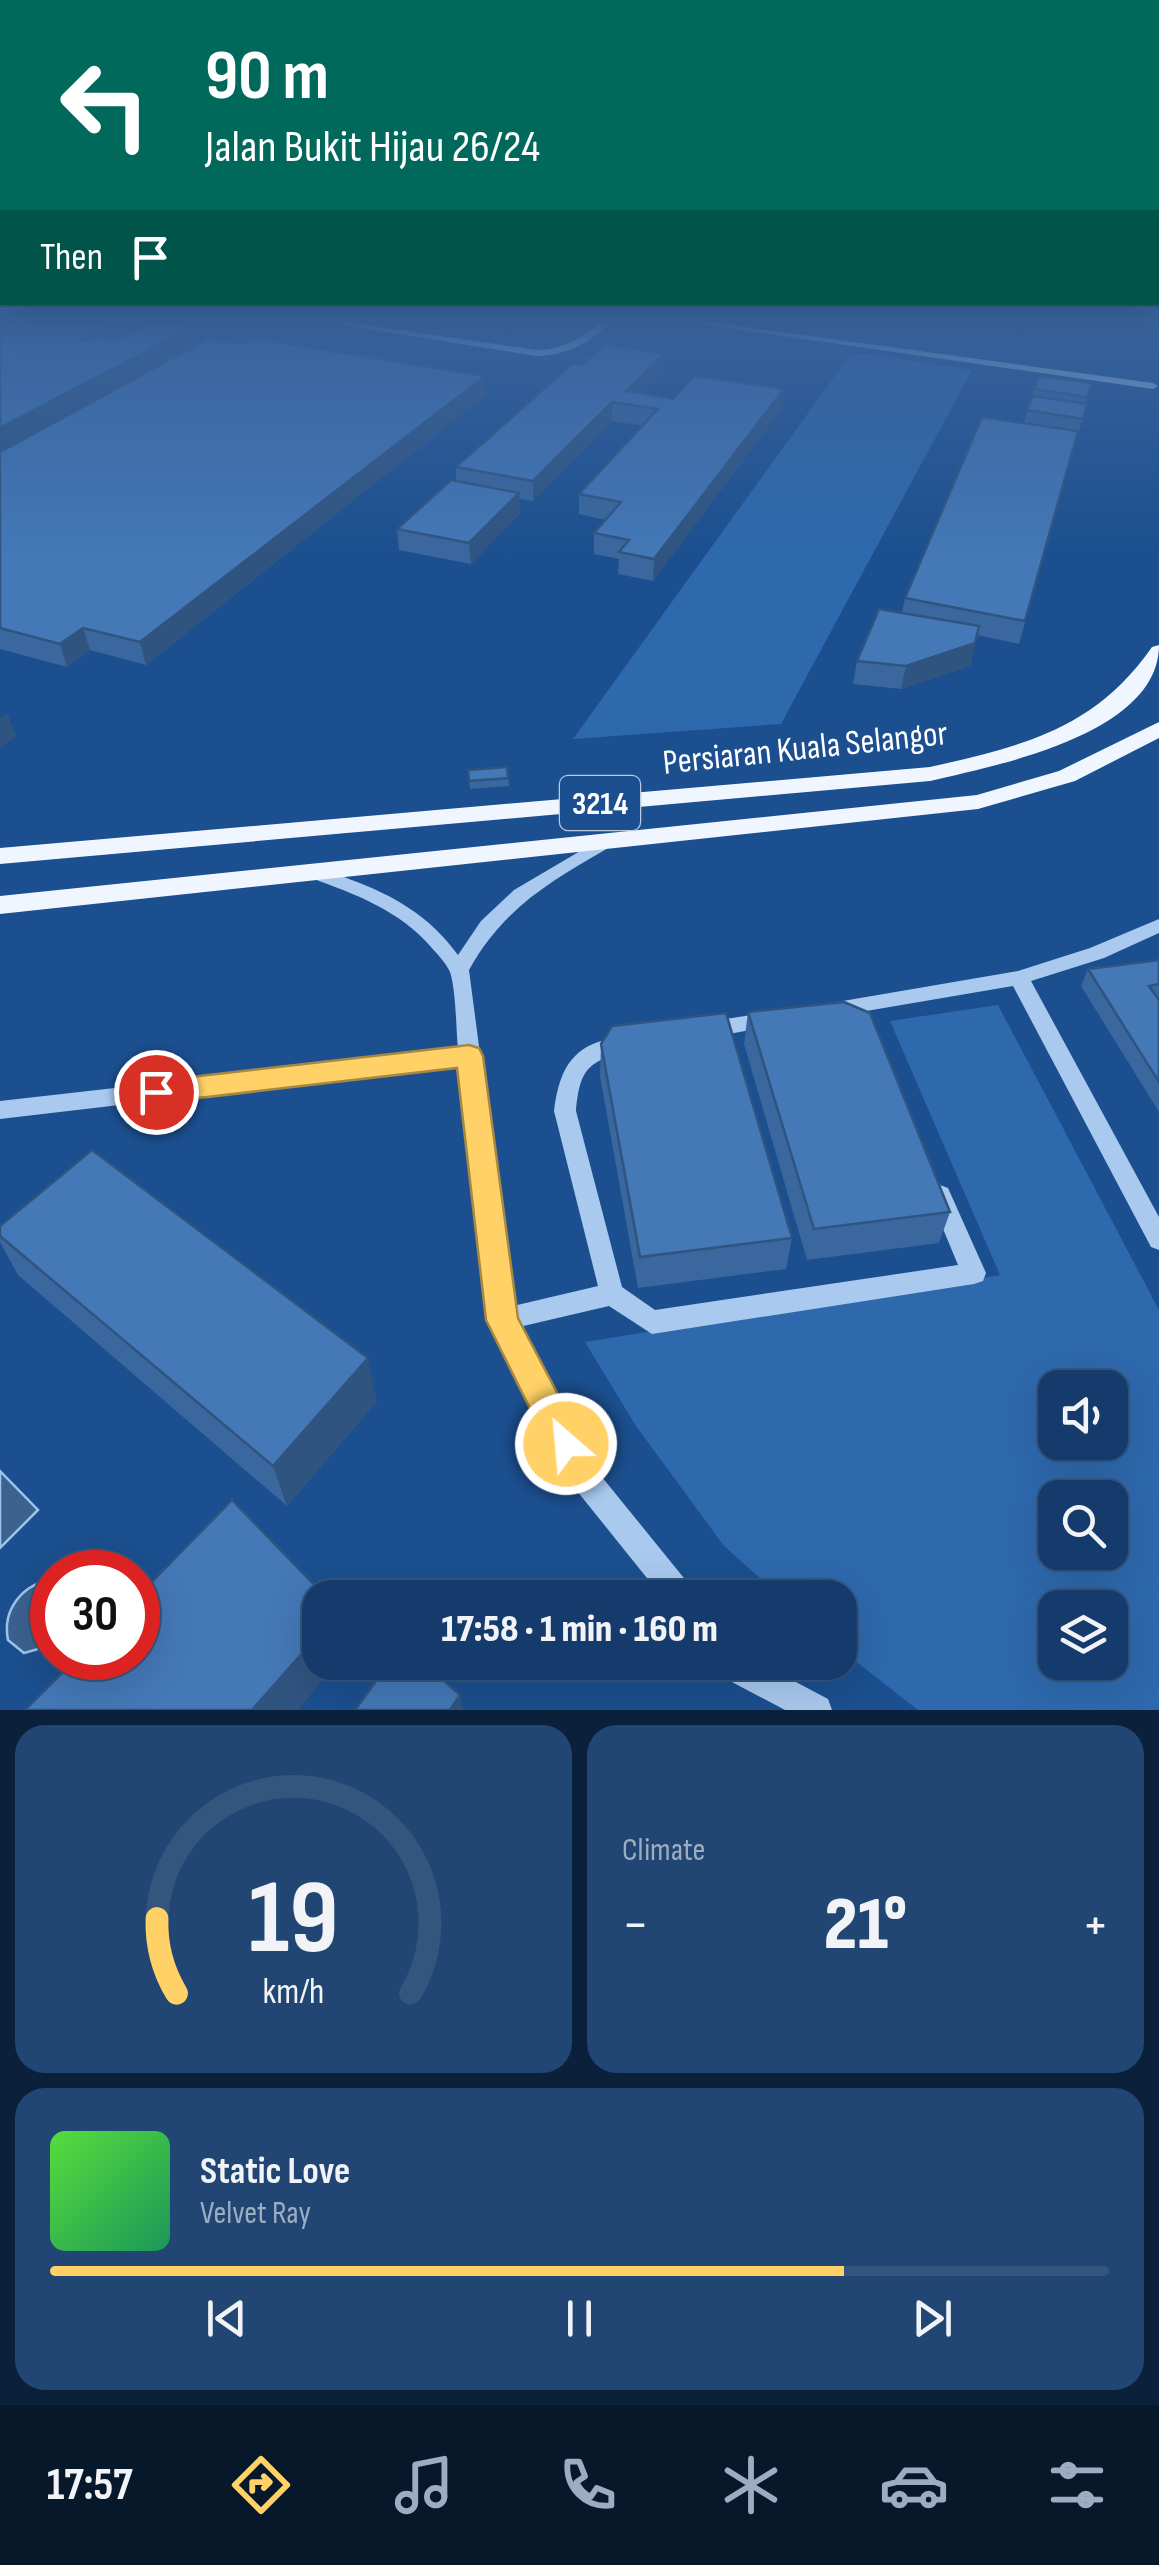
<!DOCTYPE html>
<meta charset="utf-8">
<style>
body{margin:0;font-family:"Sofia Sans Condensed",sans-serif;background:#214673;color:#f1f3f6;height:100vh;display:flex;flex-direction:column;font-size:38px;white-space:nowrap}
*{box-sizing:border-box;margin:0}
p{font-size:32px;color:#9dadc1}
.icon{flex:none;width:55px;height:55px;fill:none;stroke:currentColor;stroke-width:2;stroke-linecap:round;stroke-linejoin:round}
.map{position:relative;height:1710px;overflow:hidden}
.side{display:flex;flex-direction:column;gap:15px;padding:15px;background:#0b203b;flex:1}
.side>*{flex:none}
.top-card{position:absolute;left:0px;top:0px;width:1160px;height:305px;box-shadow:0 10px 40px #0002,0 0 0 2px #33557e;background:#00695c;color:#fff;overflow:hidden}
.controls{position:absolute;left:1038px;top:1370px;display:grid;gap:20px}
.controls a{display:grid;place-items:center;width:90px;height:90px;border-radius:20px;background:#143b6b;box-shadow:0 10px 40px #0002,0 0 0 2px #33557e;font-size:50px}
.speed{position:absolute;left:30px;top:1550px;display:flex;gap:20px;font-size:50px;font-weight:700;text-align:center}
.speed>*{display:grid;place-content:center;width:130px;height:130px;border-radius:50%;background:#143b6b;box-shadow:0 10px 40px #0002,0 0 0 2px #33557e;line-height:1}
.speed .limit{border:15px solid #d22;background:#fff;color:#111}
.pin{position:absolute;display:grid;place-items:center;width:85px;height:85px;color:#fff;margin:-42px;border:5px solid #fff;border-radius:50%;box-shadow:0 2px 10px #0007}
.me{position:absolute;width:110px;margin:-55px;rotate:333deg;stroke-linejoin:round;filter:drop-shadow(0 0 8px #0008)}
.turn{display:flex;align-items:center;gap:35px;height:210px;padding:0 40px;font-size:45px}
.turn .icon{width:130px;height:130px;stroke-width:2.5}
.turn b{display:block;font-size:70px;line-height:85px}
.then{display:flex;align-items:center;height:95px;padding:0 40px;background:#0003;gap:20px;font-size:38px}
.big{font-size:75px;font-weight:800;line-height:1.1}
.side .tile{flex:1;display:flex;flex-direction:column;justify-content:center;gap:15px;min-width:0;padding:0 35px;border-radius:30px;background:#214673}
.side .dial{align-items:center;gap:0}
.dial svg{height:260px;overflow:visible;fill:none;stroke:#33557e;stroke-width:7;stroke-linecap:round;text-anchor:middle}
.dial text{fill:#f1f3f6;stroke:none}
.song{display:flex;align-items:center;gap:30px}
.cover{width:120px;height:120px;border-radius:15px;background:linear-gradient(135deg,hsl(110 70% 55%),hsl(150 70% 35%))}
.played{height:10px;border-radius:5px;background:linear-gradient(90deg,#ffd166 75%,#33557e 75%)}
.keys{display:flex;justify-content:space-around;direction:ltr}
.heat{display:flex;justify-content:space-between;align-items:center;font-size:55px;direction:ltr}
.side .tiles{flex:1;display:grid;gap:15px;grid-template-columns:1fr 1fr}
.tile:last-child{grid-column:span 2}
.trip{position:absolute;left:302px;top:1580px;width:555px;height:100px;border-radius:30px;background:#143b6b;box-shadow:0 10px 40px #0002,0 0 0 2px #33557e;font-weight:800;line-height:100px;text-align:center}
.menu{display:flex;height:160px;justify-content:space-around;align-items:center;background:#08182b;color:#9dadc1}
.menu .icon{width:70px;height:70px}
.menu .selected{color:#ffd166}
.menu b{font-size:45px;color:#f1f3f6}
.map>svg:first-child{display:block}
</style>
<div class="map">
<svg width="1159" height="1710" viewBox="0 0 1159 1710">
<rect width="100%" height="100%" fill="#1b4f8f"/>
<!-- green -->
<g fill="#2e69ad" fill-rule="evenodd">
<polygon points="852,352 972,370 781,724 573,739"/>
<path d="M998 1005 1159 1310V1710H918L840 1649V1598L781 1597 724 1546 636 1426 585 1342 1000 1275 890 1021ZM1055 1388H1110V1442H1055ZM1055 1498H1110V1552H1055ZM1055 1608H1110V1662H1055Z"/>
</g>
<!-- water -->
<g fill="#3c6290" stroke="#9cc4f0" stroke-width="2.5">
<polygon points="0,1471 38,1510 0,1548"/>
<path d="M52 1580V1645L24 1653 8 1640C2 1610 22 1584 52 1580Z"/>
</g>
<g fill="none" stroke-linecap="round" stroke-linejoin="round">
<!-- minor -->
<g fill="#a9c9ee" fill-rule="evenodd">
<path d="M311 320H333L536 350C565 349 581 339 603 320H613C590 343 569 355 536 356Z"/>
<polygon points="672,320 695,320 1153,383 1158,386 1153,389"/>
<path d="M604 837 613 843 610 847C550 882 504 907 469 970L513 1306 598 1286 554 1111C558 1080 566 1053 598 1042 609 1039 618 1035 629 1038L632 1044 629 1050C589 1062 580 1067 576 1111L622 1287 655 1310 958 1265 929 1195 932 1188 940 1185 948 1188 986 1273 983 1281 974 1284 652 1334 609 1306 519 1327 593 1466 692 1588 696 1598H663L573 1486 490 1320 460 1065 0 1119V1101L458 1049C456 1029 456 990 450 972 446 963 437 954 431 947 399 910 355 894 311 878L308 874 311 870C324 868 336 874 349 879 393 895 430 916 458 955L481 921 514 890Z"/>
<polygon points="1159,919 1159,933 1104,958 1031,981 1159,1217 1159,1250 1151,1247 1013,986 831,1017 824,1015 821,1010 824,1005 831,1003 1018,971 1090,948"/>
<polygon points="770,1012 777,1015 780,1020 777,1025 707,1038 700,1035 697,1030 700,1025 707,1022"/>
<polygon points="720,1662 758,1662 828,1699 832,1710 785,1710 730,1681"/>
</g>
<!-- major -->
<g fill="#f0f6ff" fill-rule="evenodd">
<path d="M1159 645C1159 734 998 765 930 781L0 864V848L930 767C1023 746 1095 729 1152 647Z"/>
<polygon points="1159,722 1159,738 1075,781 978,809 0,914 0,896 977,795 1059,771"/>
</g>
</g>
<!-- wall -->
<g fill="#3a679d">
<polygon points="242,344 486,395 146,665 90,650 67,667 0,649 0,452"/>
<polygon points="663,372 642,394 673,399 782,408 653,581 618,574 619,559 594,554 594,533 606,520 579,514 579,494 643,426 612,421 533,501 519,499 520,513 471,564 399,550 397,529 456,481 456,467"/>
<polygon points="1092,383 1086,404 1087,404 1079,432 1078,432 1019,644 977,635 970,666 901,689 853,684 857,661 902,613 905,598 1024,423 1034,389"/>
<polygon points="507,767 509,786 470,789 468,770"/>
<polygon points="1159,960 1159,1112 1081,986 1088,969"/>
<polygon points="748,1012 950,1212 939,1243 807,1260 744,1044"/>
<polygon points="601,1044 792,1238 786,1269 638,1288 600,1076"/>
<polygon points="0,1226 377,1401 287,1506 18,1275 0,1242"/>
</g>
<!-- shaded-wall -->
<g fill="#305480">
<polygon points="120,320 134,320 137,331 85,357 81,339"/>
<polygon points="192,327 195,345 0,451 0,428"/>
<polygon points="664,353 663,372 631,405 626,391"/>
<polygon points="485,376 486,395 146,665 140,642"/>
<polygon points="784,389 782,408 653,581 654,559"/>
<polygon points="612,402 612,421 533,501 533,481"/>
<polygon points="519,493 520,513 471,564 469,543"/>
<polygon points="83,628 90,650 67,667 60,644"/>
<polygon points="975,643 970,666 901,689 906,666"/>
<polygon points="7,712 16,736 0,748 0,718"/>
<polygon points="368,1358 377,1401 287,1506 273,1466"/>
<polygon points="320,1633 320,1662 338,1662 298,1710 252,1710"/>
<polygon points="460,1695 463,1710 450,1710"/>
</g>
<!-- building -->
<g fill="#4478b7" stroke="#305480" stroke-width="2.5">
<polygon points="0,320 120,320 81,339 90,341 100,336 116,339 152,321 192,327 0,428"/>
<polygon points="253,338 485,376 140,642 83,628 60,644 0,628 0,452 208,339 242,344"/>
<polygon points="605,345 664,353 626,391 673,399 694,376 784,389 654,559 619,552 629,540 594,533 621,502 579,494 658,409 612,402 533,481 456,467 572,364 582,365"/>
<polygon points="1040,376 1092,383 1087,397 1034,389"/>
<polygon points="1033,396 1087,404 1083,419 1027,410"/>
<polygon points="982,417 1078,431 1025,621 905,598"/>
<polygon points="451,480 519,493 469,543 397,529"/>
<polygon points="879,609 979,626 975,643 906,666 857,661"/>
<polygon points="507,767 508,778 469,781 468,770"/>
<polygon points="1159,960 1159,984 1149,986 1159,1000 1159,1082 1088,969"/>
<polygon points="844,1002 870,1013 950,1212 814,1229 748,1012"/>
<polygon points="726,1013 792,1238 640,1257 601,1044 612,1026"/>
<polygon points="92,1150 368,1358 273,1466 0,1236 0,1226"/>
<polygon points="232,1500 327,1598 320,1598 320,1633 252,1710 25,1710 77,1658 138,1658 138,1596"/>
<polygon points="390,1662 423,1662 460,1695 450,1710 355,1710"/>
</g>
<!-- sky -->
<linearGradient id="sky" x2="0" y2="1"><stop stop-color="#0f2b4f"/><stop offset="0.57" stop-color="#39639b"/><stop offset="1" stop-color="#39639b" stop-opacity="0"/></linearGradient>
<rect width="1159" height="559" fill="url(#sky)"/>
<!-- route -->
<polygon fill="#ffd166" stroke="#a68842" stroke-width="2.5" points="469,1045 479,1048 483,1056 518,1318 584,1444 579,1457 566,1462 554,1457 486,1320 457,1068 156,1103 147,1100 143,1092 147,1084 156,1081"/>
<g text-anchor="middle" stroke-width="10" stroke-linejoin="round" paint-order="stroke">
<!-- shield labels -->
<rect fill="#1b4f8f" stroke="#bbcadd" stroke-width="2.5" x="560" y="776" width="80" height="54" rx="8"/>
<g font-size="32" font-weight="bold" fill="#fff">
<text x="600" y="814">3214</text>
</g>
<!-- street labels -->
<g font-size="35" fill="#fff" stroke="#1b4f8f">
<text transform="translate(805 747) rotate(-6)" y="12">Persiaran Kuala Selangor</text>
</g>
</g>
</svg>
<div class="controls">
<a><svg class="icon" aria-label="sound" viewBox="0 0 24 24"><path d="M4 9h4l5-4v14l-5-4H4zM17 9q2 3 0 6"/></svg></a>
<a><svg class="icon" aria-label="search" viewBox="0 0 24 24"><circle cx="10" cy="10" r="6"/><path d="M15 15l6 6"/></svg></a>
<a><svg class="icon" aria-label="layers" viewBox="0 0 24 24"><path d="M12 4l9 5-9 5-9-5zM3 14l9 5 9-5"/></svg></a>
</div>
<div class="speed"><div class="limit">30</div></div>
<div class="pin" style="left:156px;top:1092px;background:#d93025"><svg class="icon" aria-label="arrive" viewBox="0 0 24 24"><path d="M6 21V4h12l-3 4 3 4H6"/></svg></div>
<svg class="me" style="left:566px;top:1444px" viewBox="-20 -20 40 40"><circle r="17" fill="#ffd166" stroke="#fff" stroke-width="3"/><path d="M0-11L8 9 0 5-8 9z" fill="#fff"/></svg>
<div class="trip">17:58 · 1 min · 160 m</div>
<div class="top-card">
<div class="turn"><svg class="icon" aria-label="left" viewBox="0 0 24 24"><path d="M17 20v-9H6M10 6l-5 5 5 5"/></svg><div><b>90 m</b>Jalan Bukit Hijau 26/24</div></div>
<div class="then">Then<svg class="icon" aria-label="arrive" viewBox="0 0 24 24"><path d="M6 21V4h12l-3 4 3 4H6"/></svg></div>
</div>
</div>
<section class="side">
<div class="tiles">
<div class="tile dial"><svg viewBox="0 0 100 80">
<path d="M14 69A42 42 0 1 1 86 69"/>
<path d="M14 69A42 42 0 0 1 8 46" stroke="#ffd166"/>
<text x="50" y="56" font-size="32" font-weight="700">19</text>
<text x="50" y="72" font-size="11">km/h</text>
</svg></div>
<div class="tile"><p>Climate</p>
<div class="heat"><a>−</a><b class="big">21°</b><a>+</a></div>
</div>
<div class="tile">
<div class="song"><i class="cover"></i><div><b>Static Love</b><p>Velvet Ray</p></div></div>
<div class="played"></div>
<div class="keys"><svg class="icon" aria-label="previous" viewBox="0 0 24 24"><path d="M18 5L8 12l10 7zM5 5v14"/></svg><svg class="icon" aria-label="pause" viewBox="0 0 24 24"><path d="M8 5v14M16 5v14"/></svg><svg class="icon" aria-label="next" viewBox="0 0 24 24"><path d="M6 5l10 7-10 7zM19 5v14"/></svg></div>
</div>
</div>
</section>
<nav class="menu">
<b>17:57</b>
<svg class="icon selected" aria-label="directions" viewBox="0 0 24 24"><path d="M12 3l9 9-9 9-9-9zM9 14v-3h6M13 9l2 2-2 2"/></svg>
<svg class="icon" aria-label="music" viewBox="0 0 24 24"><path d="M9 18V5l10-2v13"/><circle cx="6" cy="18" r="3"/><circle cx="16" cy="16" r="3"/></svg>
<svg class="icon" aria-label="phone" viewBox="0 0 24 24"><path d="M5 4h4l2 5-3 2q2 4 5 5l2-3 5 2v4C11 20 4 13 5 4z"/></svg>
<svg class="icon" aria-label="climate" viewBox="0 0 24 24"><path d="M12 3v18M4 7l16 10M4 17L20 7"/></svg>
<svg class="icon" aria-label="car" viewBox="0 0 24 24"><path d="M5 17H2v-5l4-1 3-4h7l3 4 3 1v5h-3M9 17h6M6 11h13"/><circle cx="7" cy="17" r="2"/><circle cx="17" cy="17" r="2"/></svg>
<svg class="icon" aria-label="filters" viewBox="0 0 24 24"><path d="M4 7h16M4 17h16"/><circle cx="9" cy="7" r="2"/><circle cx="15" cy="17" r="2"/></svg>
</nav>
